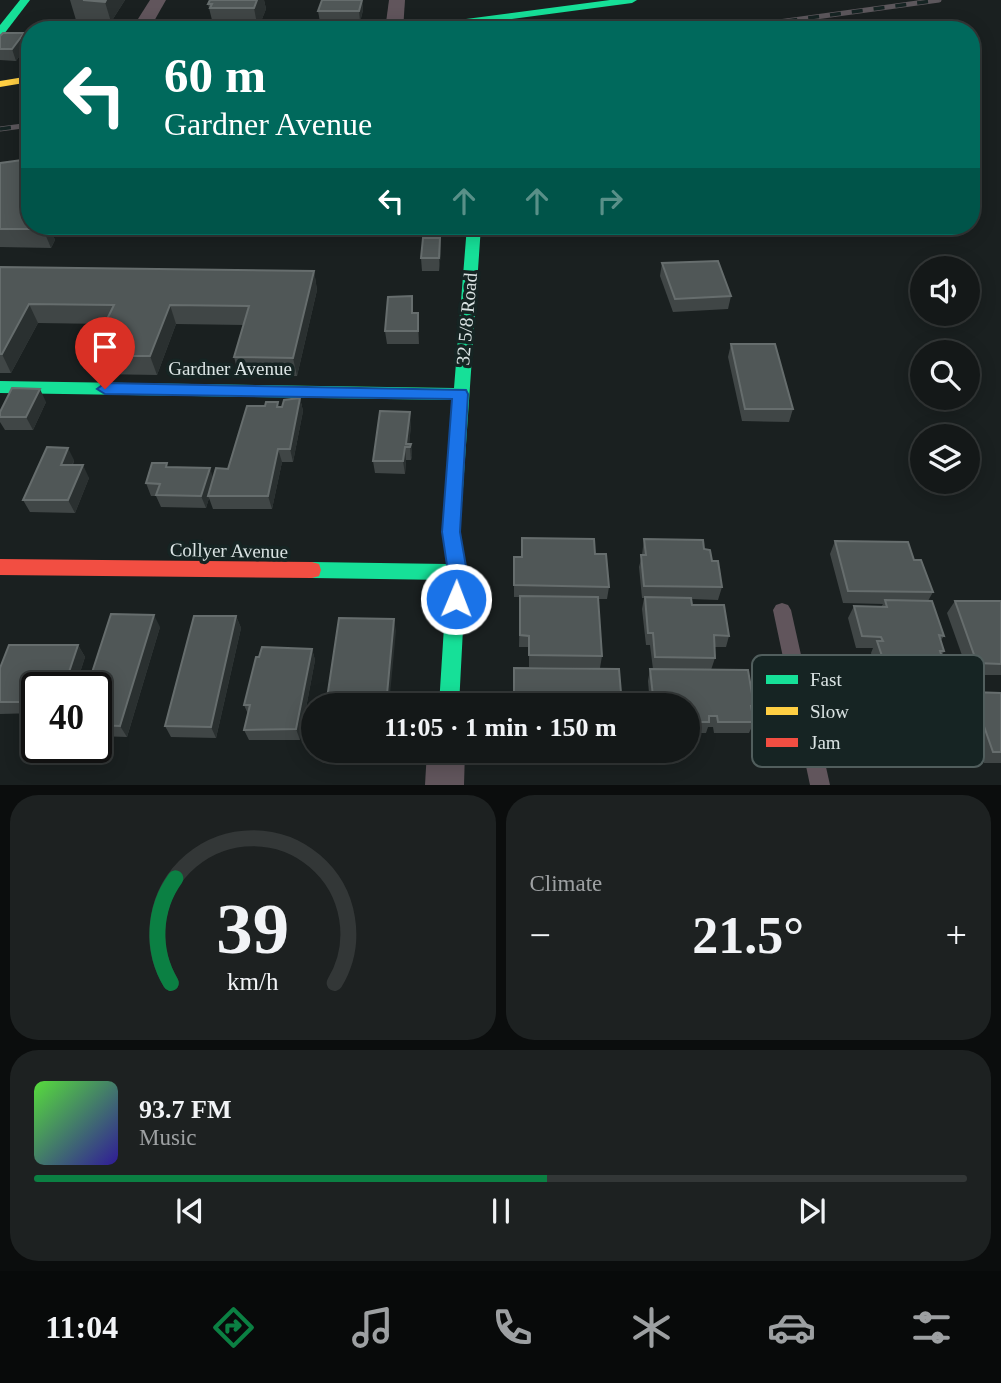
<!DOCTYPE html>
<meta charset="utf-8">
<style>
body{margin:0;font-family:Georgia,serif;background:#1d2121;color:#f1f3f6;height:100vh;display:flex;flex-direction:column;font-size:26px;white-space:nowrap}
*{box-sizing:border-box;margin:0}
p{font-size:23px;color:#9da0a2}
.icon{flex:none;width:38px;height:38px;fill:none;stroke:currentColor;stroke-width:2;stroke-linecap:round;stroke-linejoin:round}
.map{position:relative;height:785px;overflow:hidden}
.sheet{display:flex;flex-direction:column;gap:10px;padding:10px;background:#0b0d0d;flex:1}
.sheet>*{flex:none}
.hud{position:absolute;left:21px;top:21px;width:959px;height:214px;border-radius:28px;box-shadow:0 4px 18px #0003,0 0 0 2px #333737;background:#00695c;color:#fff;overflow:hidden}
.fabs{position:absolute;left:910px;top:256px;display:grid;gap:14px}
.fabs a{display:grid;place-items:center;width:70px;height:70px;border-radius:50%;background:#141818;box-shadow:0 4px 18px #0003,0 0 0 2px #333737;font-size:35px}
.speed{position:absolute;left:21px;top:672px;display:flex;gap:14px;font-size:35px;font-weight:700;text-align:center}
.speed>*{display:grid;place-content:center;width:91px;height:91px;border-radius:50%;background:#141818;box-shadow:0 4px 18px #0003,0 0 0 2px #333737;line-height:1}
.speed .limit{border:4px solid #111;border-radius:10px;background:#fff;color:#111}
.pin{position:absolute;display:grid;place-items:center;width:60px;height:60px;color:#fff;margin:-72px -30px;border-radius:50% 50% 50% 0;rotate:-45deg;box-shadow:0 0 7px #0007}
.pin .icon{rotate:45deg}
.me{position:absolute;width:77px;margin:-38px;rotate:1deg;stroke-linejoin:round;filter:drop-shadow(0 0 5px #0008)}
.turn{display:flex;align-items:center;gap:24px;height:147px;padding:0 28px;font-size:32px}
.turn .icon{width:91px;height:91px;stroke-width:2.5}
.turn b{display:block;font-size:49px;line-height:60px}
.lanes{display:flex;align-items:center;height:66px;padding:0 28px;background:#0003;justify-content:center;gap:35px;direction:ltr}
.lanes .off{opacity:.35}
.big{font-size:52px;font-weight:700;line-height:1.1}
.sheet .widget{flex:1;display:flex;flex-direction:column;justify-content:center;gap:10px;min-width:0;padding:0 24px;border-radius:28px;background:#1d2121}
.sheet .dial{align-items:center;gap:0}
.dial svg{height:182px;overflow:visible;fill:none;stroke:#333737;stroke-width:7;stroke-linecap:round;text-anchor:middle}
.dial text{fill:#f1f3f6;stroke:none}
.song{display:flex;align-items:center;gap:21px}
.cover{width:84px;height:84px;border-radius:10px;background:linear-gradient(135deg,hsl(110 70% 55%),hsl(250 70% 35%))}
.played{height:7px;border-radius:4px;background:linear-gradient(90deg,#0b8043 55%,#333737 55%)}
.keys{display:flex;justify-content:space-around;direction:ltr}
.heat{display:flex;justify-content:space-between;align-items:center;font-size:38px;direction:ltr}
.sheet .tiles{flex:1;display:grid;gap:10px;grid-template-columns:1fr 1fr}
.widget:last-child{grid-column:span 2}
.trip{position:absolute;left:301px;top:693px;width:399px;height:70px;border-radius:35px;background:#141818;box-shadow:0 4px 18px #0003,0 0 0 2px #333737;font-weight:700;line-height:70px;text-align:center}
.tab-bar{display:flex;height:112px;justify-content:space-around;align-items:center;background:#080a0a;color:#9da0a2}
.tab-bar .icon{width:49px;height:49px}
.tab-bar .current{color:#0b8043}
.tab-bar b{font-size:32px;color:#f1f3f6}
.map>svg:first-child{display:block}
</style>
<div class="map">
<svg width="1001" height="785" viewBox="0 0 1001 785">
<rect width="100%" height="100%" fill="#1a2020"/>
<g fill="none" stroke-linecap="round" stroke-linejoin="round">
<!-- lane -->
<polygon fill="#61555c" fill-rule="evenodd" points="782,603 788,605 791,610 830,785 810,785 773,610 776,605"/>
<!-- street -->
<g fill="#61555c" fill-rule="evenodd">
<polygon points="150,0 166,0 149,30 131,30"/>
<polygon points="389,0 405,0 403,30 385,30"/>
<polygon points="427,751 465,751 464,785 425,785"/>
</g>
<!-- fast -->
<g fill="#16e098" fill-rule="evenodd">
<polygon points="20,0 30,0 4,34 0,35 0,25"/>
<polygon points="610,0 637,0 632,3 430,30 400,30 405,27"/>
<polygon points="467,226 481,226 460,532 466,572 459,705 439,705 447,580 312,578 305,576 303,570 305,564 312,562 447,564 442,532 453,400 0,393 0,381 454,388"/>
</g>
<!-- slow -->
<polygon fill="#ffcf43" fill-rule="evenodd" points="30,76 30,82 0,87 0,81"/>
<!-- jam -->
<polygon fill="#f24e42" fill-rule="evenodd" points="0,559 312,562 319,564 321,570 319,576 312,578 0,575"/>
<defs>
<g id="rail">
<polyline points="721,30 939,0"/>
<polyline points="0,129 30,125"/>
</g>
</defs>
<!-- rail casing -->
<use href="#rail" stroke="#5c575c" stroke-width="5"/>
<!-- rail -->
<use href="#rail" stroke="#162423" stroke-width="3.5" stroke-dasharray="11" stroke-linecap="butt"/>
</g>
<!-- wall -->
<g fill="#404646">
<polygon points="70,0 125,0 111,22 76,20"/>
<polygon points="209,0 264,0 266,9 258,29 215,29 214,24 213,24 208,4"/>
<polygon points="322,0 362,0 363,10 360,22 320,22 318,11"/>
<polygon points="0,36 28,44 16,61 0,60"/>
<polygon points="0,163 30,226 49,226 55,240 51,248 0,247"/>
<polygon points="440,238 441,251 439,271 422,271 421,258"/>
<polygon points="662,263 731,296 728,309 673,312 660,276"/>
<polygon points="0,267 314,271 317,290 297,376 239,376 234,357 244,325 176,324 157,375 97,374 89,356 105,324 38,323 11,373 0,373"/>
<polygon points="413,313 418,313 419,325 419,344 387,344 385,331"/>
<polygon points="731,344 793,409 789,422 742,421 728,357"/>
<polygon points="300,398 303,411 293,462 282,462 272,509 213,509 209,498 206,508 161,507 156,496 151,496 146,483 169,467 213,478 228,469 279,407 282,407"/>
<polygon points="46,402 33,430 5,430 0,422 0,412"/>
<polygon points="411,425 409,444 411,444 412,456 411,460 406,460 405,474 375,473 373,461"/>
<polygon points="74,460 73,465 89,478 75,513 30,512 23,500"/>
<polygon points="644,539 704,549 712,561 722,587 718,600 691,599 692,605 729,636 726,647 715,647 715,658 711,670 754,706 752,712 754,722 749,733 714,733 713,727 708,727 706,733 688,733 688,705 650,705 648,681 650,669 653,669 650,645 646,645 642,609 644,598 642,598 639,567 642,555"/>
<polygon points="835,541 914,560 933,592 928,601 944,636 941,640 944,651 942,656 943,660 935,672 876,671 871,653 873,648 856,648 848,618 854,606 881,607 883,604 843,603 830,554"/>
<polygon points="595,554 609,587 607,599 598,599 602,656 600,668 529,667 529,647 519,647 520,597 514,597 514,557"/>
<polygon points="955,601 1001,601 1001,675 969,675 947,613"/>
<polygon points="236,616 241,628 216,738 171,737 165,726"/>
<polygon points="160,627 127,737 96,736 96,688"/>
<polygon points="78,645 85,657 75,688 37,688 37,713 0,714 0,668"/>
<polygon points="312,649 315,660 300,740 249,740 244,730 248,714 244,705 259,657"/>
<polygon points="514,668 622,705 514,705"/>
<polygon points="855,672 957,743 948,754 925,754 923,747 891,747 889,739 853,737 847,709 852,699 848,683"/>
<polygon points="972,692 1001,693 1001,763 984,763 964,704"/>
</g>
<!-- shaded-wall -->
<g fill="#2a3030">
<polygon points="106,0 125,0 111,22 105,2"/>
<polygon points="257,0 264,0 266,9 258,29 254,8"/>
<polygon points="362,0 363,10 360,22 359,11"/>
<polygon points="24,33 28,44 16,61 12,49"/>
<polygon points="32,226 49,226 55,240 51,248 43,229"/>
<polygon points="440,238 441,251 439,271 439,258"/>
<polygon points="314,271 317,290 297,376 293,358"/>
<polygon points="29,304 38,323 11,373 2,354"/>
<polygon points="170,305 176,324 157,375 150,356"/>
<polygon points="418,313 419,325 419,344 418,331"/>
<polygon points="40,389 46,402 33,430 26,417"/>
<polygon points="300,398 303,411 293,462 290,449"/>
<polygon points="410,412 411,425 409,447 406,444"/>
<polygon points="411,444 412,456 411,460 410,447"/>
<polygon points="405,447 406,460 405,474 403,461"/>
<polygon points="68,448 74,460 67,478 61,465"/>
<polygon points="278,449 282,462 272,509 268,496"/>
<polygon points="83,465 89,478 75,513 68,500"/>
<polygon points="210,468 214,481 208,496 209,498 206,508 201,496"/>
<polygon points="154,615 160,627 127,737 120,726"/>
<polygon points="236,616 241,628 216,738 211,727"/>
<polygon points="394,619 396,631 389,705 386,705"/>
<polygon points="78,645 85,657 75,688 65,688 64,687"/>
<polygon points="312,649 315,660 300,740 296,729"/>
<polygon points="35,687 37,689 37,711 30,702"/>
</g>
<!-- building -->
<g fill="#505757" stroke="#666d6d" stroke-width="2">
<polygon points="83,0 106,0 105,2"/>
<polygon points="210,0 257,0 254,8 210,8 212,4 208,4"/>
<polygon points="322,0 362,0 359,11 318,11"/>
<polygon points="3,33 24,33 12,49 0,49 0,36"/>
<polygon points="30,159 30,226 45,226 43,229 0,229 0,163"/>
<polygon points="423,238 440,238 439,258 421,258"/>
<polygon points="718,261 731,296 675,299 662,263"/>
<polygon points="0,267 314,271 293,358 234,357 249,306 170,305 150,356 89,356 114,305 29,304 2,354 0,354"/>
<polygon points="412,296 412,313 418,313 418,331 385,331 388,297"/>
<polygon points="731,344 775,344 793,409 745,409"/>
<polygon points="12,388 40,389 26,417 0,417 0,412"/>
<polygon points="300,398 290,449 278,449 268,496 208,496 216,468 228,469 247,406 265,406 266,402 278,402 277,407 282,407 284,400"/>
<polygon points="380,411 410,412 406,444 411,444 410,447 405,447 403,461 373,461"/>
<polygon points="47,447 68,448 61,465 83,465 68,500 23,500"/>
<polygon points="152,463 167,463 166,467 210,468 201,496 156,495 160,484 146,483"/>
<polygon points="522,538 594,539 595,554 606,554 609,587 514,585 514,557 522,557"/>
<polygon points="644,539 703,540 704,549 710,550 712,561 718,561 722,587 644,586 641,555 646,555"/>
<polygon points="835,541 908,542 914,560 921,560 933,592 848,591"/>
<polygon points="520,596 598,597 602,656 529,655 529,636 520,635"/>
<polygon points="645,597 691,598 692,605 724,605 729,636 714,635 715,658 655,657 653,633 648,633"/>
<polygon points="885,600 932,601 944,636 939,635 944,651 940,651 943,660 883,659 877,641 883,641 881,637 862,636 854,606 887,607"/>
<polygon points="955,601 1001,601 1001,664 977,663"/>
<polygon points="111,614 154,615 120,726 96,725 96,688 87,688"/>
<polygon points="194,616 236,616 211,727 165,726"/>
<polygon points="339,618 394,619 386,705 326,705"/>
<polygon points="9,645 78,645 64,687 35,687 30,702 0,702 0,668"/>
<polygon points="262,647 312,649 296,729 244,730 250,705 244,705 256,657 259,657"/>
<polygon points="514,668 619,669 622,705 526,705 526,702 514,701"/>
<polygon points="650,669 748,670 754,706 751,706 754,722 718,722 717,716 709,716 709,722 689,722 689,716 688,716 688,705 654,705"/>
<polygon points="972,692 1001,693 1001,752 993,752"/>
</g>
<!-- route -->
<polygon fill="#1a73e8" stroke="#114b97" stroke-width="2" points="105,383 466,390 468,394 460,532 467,572 462,605 456,607 449,605 446,599 448,572 442,532 452,399 105,394 97,389"/>
<g text-anchor="middle" stroke-width="7" stroke-linejoin="round" paint-order="stroke">
<!-- street labels -->
<g font-size="19" fill="#dbe4e4" stroke="#162423">
<text transform="translate(466 319) rotate(-85)" y="7">32 5/8 Road</text>
<text x="230" y="375">Gardner Avenue</text>
<text transform="translate(229 550) rotate(1)" y="7">Collyer Avenue</text>
</g>
</g>
<!-- legend -->
<rect x="752" y="655" width="232" height="112" rx="10" fill="#162423" stroke="#515e5d" stroke-width="2"/>
<rect x="766" y="675" width="32" height="9" fill="#16e098"/>
<rect x="766" y="707" width="32" height="8" fill="#ffcf43"/>
<rect x="766" y="738" width="32" height="9" fill="#f24e42"/>
<g font-size="19" fill="#dbe4e4">
<text x="810" y="686">Fast</text>
<text x="810" y="718">Slow</text>
<text x="810" y="749">Jam</text>
</g>
</svg>
<div class="fabs">
<a><svg class="icon" aria-label="sound" viewBox="0 0 24 24"><path d="M4 9h4l5-4v14l-5-4H4zM17 9q2 3 0 6"/></svg></a>
<a><svg class="icon" aria-label="search" viewBox="0 0 24 24"><circle cx="10" cy="10" r="6"/><path d="M15 15l6 6"/></svg></a>
<a><svg class="icon" aria-label="layers" viewBox="0 0 24 24"><path d="M12 4l9 5-9 5-9-5zM3 14l9 5 9-5"/></svg></a>
</div>
<div class="speed"><div class="limit">40</div></div>
<div class="pin" style="left:105px;top:389px;background:#d93025"><svg class="icon" aria-label="arrive" viewBox="0 0 24 24"><path d="M6 21V4h12l-3 4 3 4H6"/></svg></div>
<svg class="me" style="left:456px;top:599px" viewBox="-20 -20 40 40"><circle r="17" fill="#1a73e8" stroke="#fff" stroke-width="3"/><path d="M0-11L8 9 0 5-8 9z" fill="#fff"/></svg>
<div class="trip">11:05 · 1 min · 150 m</div>
<div class="hud">
<div class="turn"><svg class="icon" aria-label="left" viewBox="0 0 24 24"><path d="M17 20v-9H6M10 6l-5 5 5 5"/></svg><div><b>60 m</b>Gardner Avenue</div></div>
<div class="lanes"><svg class="icon" aria-label="left" viewBox="0 0 24 24"><path d="M17 20v-9H6M10 6l-5 5 5 5"/></svg><svg class="icon off" aria-label="ahead" viewBox="0 0 24 24"><path d="M12 20V5M6 11l6-6 6 6"/></svg><svg class="icon off" aria-label="ahead" viewBox="0 0 24 24"><path d="M12 20V5M6 11l6-6 6 6"/></svg><svg class="icon off" aria-label="right" viewBox="0 0 24 24"><path d="M7 20v-9h11M14 6l5 5-5 5"/></svg></div>
</div>
</div>
<section class="sheet">
<div class="tiles">
<div class="widget dial"><svg viewBox="0 0 100 80">
<path d="M14 69A42 42 0 1 1 86 69"/>
<path d="M14 69A42 42 0 0 1 16 23" stroke="#0b8043"/>
<text x="50" y="56" font-size="32" font-weight="700">39</text>
<text x="50" y="72" font-size="11">km/h</text>
</svg></div>
<div class="widget"><p>Climate</p>
<div class="heat"><a>−</a><b class="big">21.5°</b><a>+</a></div>
</div>
<div class="widget">
<div class="song"><i class="cover"></i><div><b>93.7 FM</b><p>Music</p></div></div>
<div class="played"></div>
<div class="keys"><svg class="icon" aria-label="previous" viewBox="0 0 24 24"><path d="M18 5L8 12l10 7zM5 5v14"/></svg><svg class="icon" aria-label="pause" viewBox="0 0 24 24"><path d="M8 5v14M16 5v14"/></svg><svg class="icon" aria-label="next" viewBox="0 0 24 24"><path d="M6 5l10 7-10 7zM19 5v14"/></svg></div>
</div>
</div>
</section>
<nav class="tab-bar">
<b>11:04</b>
<svg class="icon current" aria-label="directions" viewBox="0 0 24 24"><path d="M12 3l9 9-9 9-9-9zM9 14v-3h6M13 9l2 2-2 2"/></svg>
<svg class="icon" aria-label="music" viewBox="0 0 24 24"><path d="M9 18V5l10-2v13"/><circle cx="6" cy="18" r="3"/><circle cx="16" cy="16" r="3"/></svg>
<svg class="icon" aria-label="phone" viewBox="0 0 24 24"><path d="M5 4h4l2 5-3 2q2 4 5 5l2-3 5 2v4C11 20 4 13 5 4z"/></svg>
<svg class="icon" aria-label="climate" viewBox="0 0 24 24"><path d="M12 3v18M4 7l16 10M4 17L20 7"/></svg>
<svg class="icon" aria-label="car" viewBox="0 0 24 24"><path d="M5 17H2v-5l4-1 3-4h7l3 4 3 1v5h-3M9 17h6M6 11h13"/><circle cx="7" cy="17" r="2"/><circle cx="17" cy="17" r="2"/></svg>
<svg class="icon" aria-label="filters" viewBox="0 0 24 24"><path d="M4 7h16M4 17h16"/><circle cx="9" cy="7" r="2"/><circle cx="15" cy="17" r="2"/></svg>
</nav>
